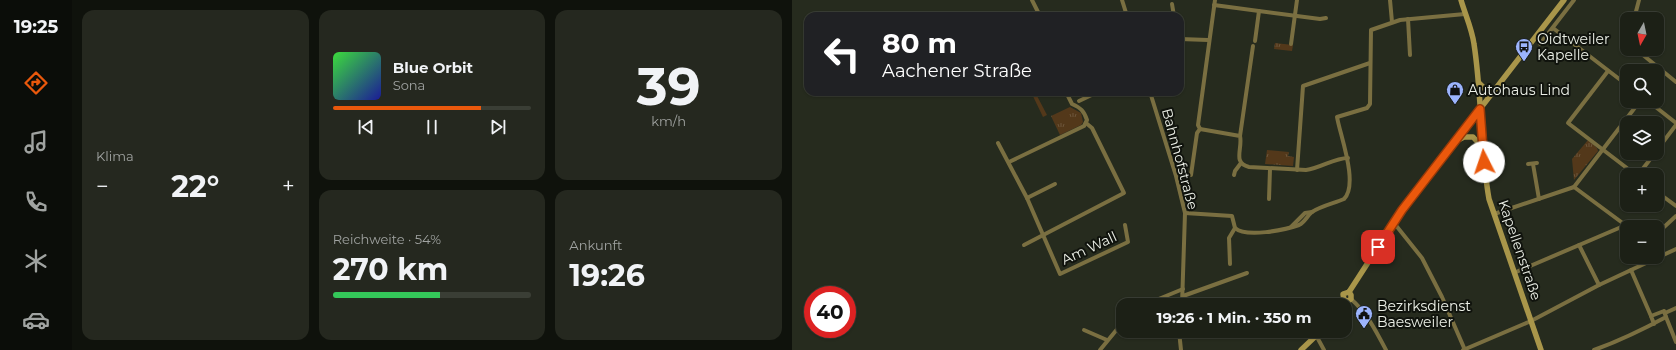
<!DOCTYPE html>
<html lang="de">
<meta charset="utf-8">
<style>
body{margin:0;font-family:Montserrat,sans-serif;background:#25281f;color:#f1f3f6;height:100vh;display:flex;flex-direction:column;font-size:15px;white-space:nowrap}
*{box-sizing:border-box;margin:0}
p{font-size:13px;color:#a0a3a1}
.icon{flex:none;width:22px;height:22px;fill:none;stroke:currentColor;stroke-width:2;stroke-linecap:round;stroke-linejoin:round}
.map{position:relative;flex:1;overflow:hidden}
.details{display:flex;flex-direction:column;gap:10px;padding:10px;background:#0f120c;width:720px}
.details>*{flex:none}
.guide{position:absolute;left:12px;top:12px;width:380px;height:84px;border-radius:12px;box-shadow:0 1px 3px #0004,0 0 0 1px #3a3e35;background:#202124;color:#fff;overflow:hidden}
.needle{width:26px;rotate:189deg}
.fabs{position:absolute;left:828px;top:12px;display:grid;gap:8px}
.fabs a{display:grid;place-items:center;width:44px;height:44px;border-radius:8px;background:#1c2016;box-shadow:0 1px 3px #0004,0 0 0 1px #3a3e35;font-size:20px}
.speed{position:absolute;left:12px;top:286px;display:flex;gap:8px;font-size:20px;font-weight:700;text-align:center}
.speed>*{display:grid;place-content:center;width:52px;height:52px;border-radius:50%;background:#1c2016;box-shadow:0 1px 3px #0004,0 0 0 1px #3a3e35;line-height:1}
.speed .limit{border:6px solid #d22;background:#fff;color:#111}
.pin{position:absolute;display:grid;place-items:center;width:34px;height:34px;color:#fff;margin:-17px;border-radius:8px;box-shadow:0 2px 6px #0006}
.me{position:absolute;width:44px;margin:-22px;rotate:356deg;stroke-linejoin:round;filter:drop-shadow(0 0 3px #0008)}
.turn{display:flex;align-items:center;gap:14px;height:84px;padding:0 12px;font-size:18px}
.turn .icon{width:52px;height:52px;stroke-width:2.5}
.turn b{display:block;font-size:28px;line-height:34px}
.big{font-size:30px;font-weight:700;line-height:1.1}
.details .widget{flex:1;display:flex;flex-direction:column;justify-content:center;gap:6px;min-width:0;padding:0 14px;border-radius:12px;background:#25281f}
.details .dial{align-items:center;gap:0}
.dial b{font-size:52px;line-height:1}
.song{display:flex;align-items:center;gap:12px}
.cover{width:48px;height:48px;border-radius:6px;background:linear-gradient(135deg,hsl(120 70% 55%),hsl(240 70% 35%))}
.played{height:4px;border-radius:2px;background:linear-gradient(90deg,#ea580c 75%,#3a3e35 75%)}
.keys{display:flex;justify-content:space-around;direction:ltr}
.heat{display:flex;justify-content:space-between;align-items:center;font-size:22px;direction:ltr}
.charge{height:6px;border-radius:3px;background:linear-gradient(90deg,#34c759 54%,#3a3e35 0)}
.details .tiles{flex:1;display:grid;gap:10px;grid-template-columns:repeat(3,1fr)}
.widget:first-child{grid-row:span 2}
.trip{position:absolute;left:324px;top:298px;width:236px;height:40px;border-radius:12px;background:#1c2016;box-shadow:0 1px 3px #0004,0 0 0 1px #3a3e35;font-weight:700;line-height:40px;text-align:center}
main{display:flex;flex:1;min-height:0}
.menu{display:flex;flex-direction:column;width:72px;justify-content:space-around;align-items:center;background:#0b0d09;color:#a0a3a1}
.menu .icon{width:28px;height:28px}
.menu .active{color:#ea580c}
.menu b{font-size:18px;color:#f1f3f6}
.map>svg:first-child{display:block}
</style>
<main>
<nav class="menu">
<b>19:25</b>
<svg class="icon active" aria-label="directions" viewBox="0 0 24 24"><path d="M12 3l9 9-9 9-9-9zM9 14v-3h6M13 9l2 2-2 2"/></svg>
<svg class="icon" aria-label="music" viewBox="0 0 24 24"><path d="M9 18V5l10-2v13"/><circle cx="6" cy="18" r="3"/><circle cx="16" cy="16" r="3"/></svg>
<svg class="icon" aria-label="phone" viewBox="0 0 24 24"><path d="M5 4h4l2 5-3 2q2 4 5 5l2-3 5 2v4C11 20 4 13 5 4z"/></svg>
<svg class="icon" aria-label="climate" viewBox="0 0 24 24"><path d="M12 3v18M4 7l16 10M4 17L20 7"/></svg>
<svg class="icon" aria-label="car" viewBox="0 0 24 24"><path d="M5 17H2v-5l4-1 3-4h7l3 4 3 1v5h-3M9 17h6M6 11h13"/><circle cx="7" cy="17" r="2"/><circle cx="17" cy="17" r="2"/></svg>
</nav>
<section class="details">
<div class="tiles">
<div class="widget"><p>Klima</p>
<div class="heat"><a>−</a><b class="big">22°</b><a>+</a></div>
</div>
<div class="widget">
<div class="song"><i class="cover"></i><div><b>Blue Orbit</b><p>Sona</p></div></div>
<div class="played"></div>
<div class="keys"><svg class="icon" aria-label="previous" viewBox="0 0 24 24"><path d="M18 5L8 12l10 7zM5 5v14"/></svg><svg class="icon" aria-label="pause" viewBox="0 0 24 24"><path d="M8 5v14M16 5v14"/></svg><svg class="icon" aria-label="next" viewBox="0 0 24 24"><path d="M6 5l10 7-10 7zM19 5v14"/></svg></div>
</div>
<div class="widget dial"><b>39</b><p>km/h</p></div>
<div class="widget"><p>Reichweite · 54%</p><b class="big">270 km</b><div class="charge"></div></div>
<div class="widget"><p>Ankunft</p><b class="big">19:26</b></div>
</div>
</section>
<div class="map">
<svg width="884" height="350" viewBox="0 0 884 350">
<defs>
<pattern id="park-tufts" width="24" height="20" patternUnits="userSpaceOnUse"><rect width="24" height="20" fill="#53381a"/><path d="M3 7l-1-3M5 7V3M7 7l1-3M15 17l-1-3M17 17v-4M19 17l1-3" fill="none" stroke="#6c553b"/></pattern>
</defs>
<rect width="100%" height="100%" fill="#262b1e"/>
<!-- grass -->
<polygon fill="#53381a" points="239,92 243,92 255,115 251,117"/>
<!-- park -->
<g fill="url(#park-tufts)">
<polygon points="483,43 501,45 500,51 482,49"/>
<polygon points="278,107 289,113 291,122 289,125 268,135 259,116"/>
<polygon points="796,140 805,148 806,151 782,180 780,159"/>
<polygon points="475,150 497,152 496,156 502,157 501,166 473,164"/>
</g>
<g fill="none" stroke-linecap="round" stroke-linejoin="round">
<!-- street -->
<g stroke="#7a6f41" stroke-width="4">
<polyline points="240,0 248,16"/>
<polyline points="330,0 335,16"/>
<polyline points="598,0 600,22"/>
<polyline points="380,4 382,16"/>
<polyline points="422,5 528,19 534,18"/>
<polyline points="616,19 618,55"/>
<polyline points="842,19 847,0"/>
<polyline points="761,28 835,85"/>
<polyline points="388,39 416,40"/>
<polyline points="463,41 467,11"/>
<polyline points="499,44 505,0"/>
<polyline points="748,44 782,0"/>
<polyline points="847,49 851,55 884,82"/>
<polyline points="816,71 776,123 844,175"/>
<polyline points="865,80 871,72"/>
<polyline points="358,92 384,176 393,213 390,305"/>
<polyline points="287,101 306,92"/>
<polyline points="856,101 884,123"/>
<path d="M408 129 448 136C451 148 440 163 457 167L514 170C529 168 542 158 556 158"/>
<polyline points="448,136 461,46"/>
<polyline points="206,143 235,198 268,274 336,242 333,225"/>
<polyline points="865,150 884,125"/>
<path d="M217 162 292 126 295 120C292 111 289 108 280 104L274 92"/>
<polyline points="736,164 745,163"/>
<polyline points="741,164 747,199"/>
<polyline points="505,170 511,86 578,63"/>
<polyline points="399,175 405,133 408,129 406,125 423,0"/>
<polyline points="442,175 443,171 449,163"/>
<polyline points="846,175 863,153"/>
<polyline points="782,187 848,101"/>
<polyline points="865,192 884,206"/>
<polyline points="830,195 835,189"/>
<polyline points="235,198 263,184"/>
<polyline points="477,199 478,169"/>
<polyline points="393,213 440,216 443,228 437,238 438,264"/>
<polyline points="702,214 782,187 836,227"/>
<polyline points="602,223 630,258 650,297 673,350"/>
<polyline points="499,227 513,213 520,212"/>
<path d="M443 228C454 238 493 230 507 225 513 222 515 216 520 212 529 206 543 203 552 199 567 184 548 135 545 117L575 108 578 104 579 30 608 20 673 14"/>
<polyline points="871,228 884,216"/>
<polyline points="232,245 332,193 300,128 294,123"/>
<polyline points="787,245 807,285"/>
<polyline points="865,249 871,255"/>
<polyline points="839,270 859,316"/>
<polyline points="724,272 834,225"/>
<polyline points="391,296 455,273"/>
<path d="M559 299C575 313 584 331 594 350"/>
<polyline points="352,305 391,289"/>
<polyline points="873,313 884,308"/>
<polyline points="874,317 884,342"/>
<polyline points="292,330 315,340"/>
<polyline points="387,331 389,350"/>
<polyline points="525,337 532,350"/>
<polyline points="308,350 331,322"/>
<polyline points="671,350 739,321 807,285 884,249"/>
<path d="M802 350C827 341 850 330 874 317L872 311 859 316 862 324"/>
</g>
<!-- secondary -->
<g stroke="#a9964a" stroke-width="5.5">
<path d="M669 0C673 14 680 29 682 44 690 95 688 148 697 199L749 350"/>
<polyline points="687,83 693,89 701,91"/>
<polyline points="666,140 672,137 681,137 691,148"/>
<polyline points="557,292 610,210 772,0"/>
<polyline points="552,300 556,301 559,299 559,295 557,292"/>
<polyline points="552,300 551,294 557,292"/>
<polyline points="548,305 552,300"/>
<polyline points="509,350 529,331"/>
</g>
</g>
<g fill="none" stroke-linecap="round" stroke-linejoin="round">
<defs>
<polyline id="route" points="586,247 610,210 688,109 692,162"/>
</defs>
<!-- route casing -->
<use href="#route" stroke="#983908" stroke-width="10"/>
<!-- route -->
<use href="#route" stroke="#ea580c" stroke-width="7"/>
</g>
<!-- icons -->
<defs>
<symbol id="bus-pin" viewBox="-11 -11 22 30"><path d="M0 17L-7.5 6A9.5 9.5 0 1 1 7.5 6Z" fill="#9cb4fd" stroke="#10130d"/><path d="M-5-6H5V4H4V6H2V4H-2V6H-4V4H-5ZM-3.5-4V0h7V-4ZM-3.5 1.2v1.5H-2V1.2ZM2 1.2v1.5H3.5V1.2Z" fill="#111"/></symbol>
<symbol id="shop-pin" viewBox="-11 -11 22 30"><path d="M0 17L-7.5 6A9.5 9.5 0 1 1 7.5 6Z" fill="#9cb4fd" stroke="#10130d"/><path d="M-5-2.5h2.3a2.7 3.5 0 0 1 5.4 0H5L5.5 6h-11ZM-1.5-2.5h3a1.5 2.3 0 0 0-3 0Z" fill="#111"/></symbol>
<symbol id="civic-pin" viewBox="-11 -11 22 30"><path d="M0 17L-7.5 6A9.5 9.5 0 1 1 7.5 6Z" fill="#9cb4fd" stroke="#10130d"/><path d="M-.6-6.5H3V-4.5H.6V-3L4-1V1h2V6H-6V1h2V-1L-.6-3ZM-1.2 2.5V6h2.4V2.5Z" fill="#111"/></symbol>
</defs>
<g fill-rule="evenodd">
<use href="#bus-pin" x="722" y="37" width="20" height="27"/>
<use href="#shop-pin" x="653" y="80" width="20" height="27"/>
<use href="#civic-pin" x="562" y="304" width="20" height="27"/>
</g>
<g text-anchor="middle" stroke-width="4" stroke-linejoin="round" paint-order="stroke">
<!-- poi labels -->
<g font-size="14" fill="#ecf0e7" stroke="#10130d" text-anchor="start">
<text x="745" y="44">Oidtweiler<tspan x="745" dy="16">Kapelle</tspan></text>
<text x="676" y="95">Autohaus Lind</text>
<text x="585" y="311">Bezirksdienst<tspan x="585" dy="16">Baesweiler</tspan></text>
</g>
<!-- street labels -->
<g font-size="14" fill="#ecf0e7" stroke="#10130d">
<text transform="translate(388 159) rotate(75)" y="5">Bahnhofstraße</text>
<text transform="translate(297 248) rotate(-25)" y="5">Am Wall</text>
<text transform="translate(728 250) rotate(71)" y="5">Kapellenstraße</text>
</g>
</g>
</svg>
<div class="fabs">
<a><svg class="needle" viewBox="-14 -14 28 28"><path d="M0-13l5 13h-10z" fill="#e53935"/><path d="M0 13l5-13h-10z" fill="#a0a3a1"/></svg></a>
<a><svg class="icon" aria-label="search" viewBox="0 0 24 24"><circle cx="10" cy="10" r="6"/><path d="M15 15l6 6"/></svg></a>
<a><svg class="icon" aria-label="layers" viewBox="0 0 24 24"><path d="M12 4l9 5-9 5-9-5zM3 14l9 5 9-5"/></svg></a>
<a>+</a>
<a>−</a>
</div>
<div class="speed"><div class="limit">40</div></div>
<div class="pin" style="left:586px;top:247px;background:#d93025"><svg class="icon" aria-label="arrive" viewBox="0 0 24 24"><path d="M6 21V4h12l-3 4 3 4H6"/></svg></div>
<svg class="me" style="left:692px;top:162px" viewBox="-20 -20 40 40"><circle r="19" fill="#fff"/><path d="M0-13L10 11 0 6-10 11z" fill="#ea580c"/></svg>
<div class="trip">19:26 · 1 Min. · 350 m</div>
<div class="guide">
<div class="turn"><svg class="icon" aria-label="left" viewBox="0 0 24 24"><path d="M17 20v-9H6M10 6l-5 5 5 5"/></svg><div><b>80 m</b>Aachener Straße</div></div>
</div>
</div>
</main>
